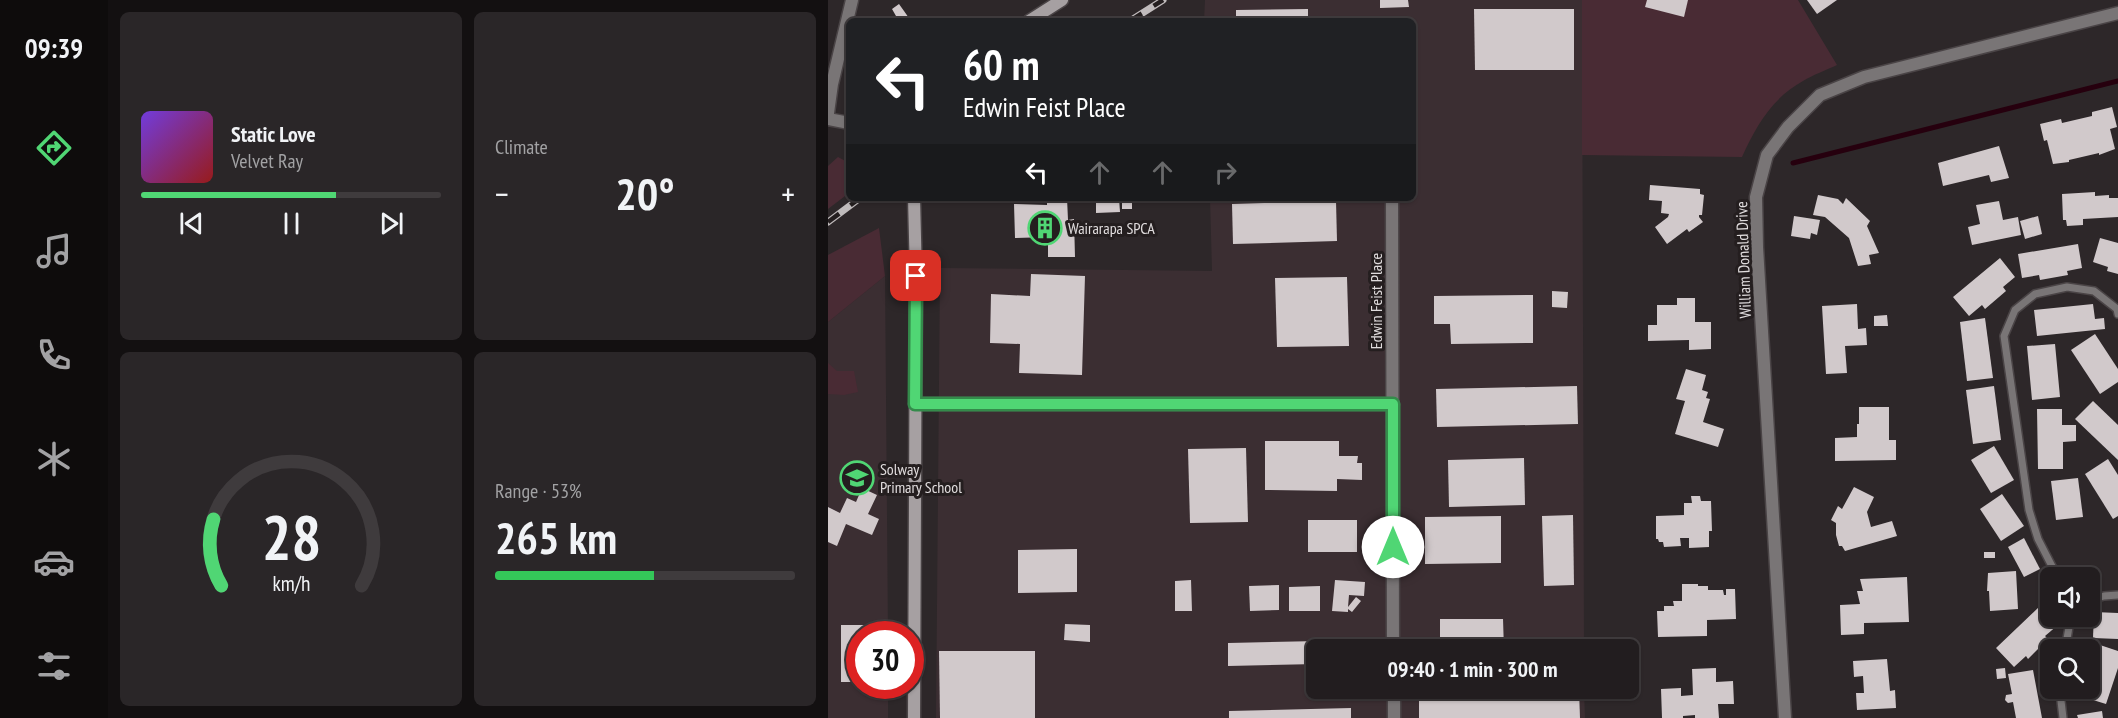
<!DOCTYPE html>
<meta charset="utf-8">
<style>
body{margin:0;font-family:"PT Sans Narrow",sans-serif;background:#2a2628;color:#f1f3f6;height:100vh;display:flex;flex-direction:column;font-size:22px;white-space:nowrap}
*{box-sizing:border-box;margin:0}
p{font-size:20px;color:#a2a2a4}
.icon{flex:none;width:33px;height:33px;fill:none;stroke:currentColor;stroke-width:2;stroke-linecap:round;stroke-linejoin:round}
.map{position:relative;flex:1;overflow:hidden}
.drawer{display:flex;flex-direction:column;gap:12px;padding:12px;background:#131011;width:720px}
.drawer>*{flex:none}
.hud{position:absolute;left:18px;top:18px;width:570px;height:183px;border-radius:9px;box-shadow:0 2px 4px #0004,0 0 0 2px #3f3b3d;background:#202124;color:#fff;overflow:hidden}
.tools{position:absolute;left:1212px;top:567px;display:grid;gap:12px}
.tools a{display:grid;place-items:center;width:60px;height:60px;border-radius:9px;background:#221d1f;box-shadow:0 2px 4px #0004,0 0 0 2px #3f3b3d;font-size:30px}
.speed{position:absolute;left:18px;top:621px;display:flex;gap:12px;font-size:30px;font-weight:700;text-align:center}
.speed>*{display:grid;place-content:center;width:78px;height:78px;border-radius:50%;background:#221d1f;box-shadow:0 2px 4px #0004,0 0 0 2px #3f3b3d;line-height:1}
.speed .limit{border:9px solid #d22;background:#fff;color:#111}
.pin{position:absolute;display:grid;place-items:center;width:51px;height:51px;color:#fff;margin:-26px;border-radius:12px;box-shadow:0 3px 9px #0006}
.me{position:absolute;width:66px;margin:-33px;rotate:0deg;stroke-linejoin:round;filter:drop-shadow(0 0 4px #0008)}
.turn{display:flex;align-items:center;gap:21px;height:126px;padding:0 18px;font-size:27px}
.turn .icon{width:78px;height:78px;stroke-width:2.5}
.turn b{display:block;font-size:42px;line-height:51px}
.lanes{display:flex;align-items:center;height:57px;padding:0 18px;background:#0003;justify-content:center;gap:30px;direction:ltr}
.lanes .off{opacity:.35}
.big{font-size:45px;font-weight:800;line-height:1.1}
.drawer .tile{flex:1;display:flex;flex-direction:column;justify-content:center;gap:9px;min-width:0;padding:0 21px;border-radius:9px;background:#2a2628}
.drawer .dial{align-items:center;gap:0}
.dial svg{height:156px;overflow:visible;fill:none;stroke:#3f3b3d;stroke-width:7;stroke-linecap:round;text-anchor:middle}
.dial text{fill:#f1f3f6;stroke:none}
.song{display:flex;align-items:center;gap:18px}
.cover{width:72px;height:72px;border-radius:9px;background:linear-gradient(135deg,hsl(260 70% 55%),hsl(0 70% 35%))}
.played{height:6px;border-radius:3px;background:linear-gradient(90deg,#50d674 65%,#3f3b3d 65%)}
.keys{display:flex;justify-content:space-around;direction:ltr}
.heat{display:flex;justify-content:space-between;align-items:center;font-size:33px;direction:ltr}
.charge{height:9px;border-radius:4px;background:linear-gradient(90deg,#34c759 53%,#3f3b3d 0)}
.drawer .tiles{flex:1;display:grid;gap:12px;grid-template-columns:repeat(2,1fr)}
.trip{position:absolute;left:478px;top:639px;width:333px;height:60px;border-radius:9px;background:#221d1f;box-shadow:0 2px 4px #0004,0 0 0 2px #3f3b3d;font-weight:800;line-height:60px;text-align:center}
main{display:flex;flex:1;min-height:0}
.tab-bar{display:flex;flex-direction:column;width:108px;justify-content:space-around;align-items:center;background:#0e0c0c;color:#a2a2a4}
.tab-bar .icon{width:42px;height:42px}
.tab-bar .selected{color:#50d674}
.tab-bar b{font-size:27px;color:#f1f3f6}
.map>svg:first-child{display:block}
</style>
<main>
<nav class="tab-bar">
<b>09:39</b>
<svg class="icon selected" aria-label="directions" viewBox="0 0 24 24"><path d="M12 3l9 9-9 9-9-9zM9 14v-3h6M13 9l2 2-2 2"/></svg>
<svg class="icon" aria-label="music" viewBox="0 0 24 24"><path d="M9 18V5l10-2v13"/><circle cx="6" cy="18" r="3"/><circle cx="16" cy="16" r="3"/></svg>
<svg class="icon" aria-label="phone" viewBox="0 0 24 24"><path d="M5 4h4l2 5-3 2q2 4 5 5l2-3 5 2v4C11 20 4 13 5 4z"/></svg>
<svg class="icon" aria-label="climate" viewBox="0 0 24 24"><path d="M12 3v18M4 7l16 10M4 17L20 7"/></svg>
<svg class="icon" aria-label="car" viewBox="0 0 24 24"><path d="M5 17H2v-5l4-1 3-4h7l3 4 3 1v5h-3M9 17h6M6 11h13"/><circle cx="7" cy="17" r="2"/><circle cx="17" cy="17" r="2"/></svg>
<svg class="icon" aria-label="filters" viewBox="0 0 24 24"><path d="M4 7h16M4 17h16"/><circle cx="9" cy="7" r="2"/><circle cx="15" cy="17" r="2"/></svg>
</nav>
<section class="drawer">
<div class="tiles">
<div class="tile">
<div class="song"><i class="cover"></i><div><b>Static Love</b><p>Velvet Ray</p></div></div>
<div class="played"></div>
<div class="keys"><svg class="icon" aria-label="previous" viewBox="0 0 24 24"><path d="M18 5L8 12l10 7zM5 5v14"/></svg><svg class="icon" aria-label="pause" viewBox="0 0 24 24"><path d="M8 5v14M16 5v14"/></svg><svg class="icon" aria-label="next" viewBox="0 0 24 24"><path d="M6 5l10 7-10 7zM19 5v14"/></svg></div>
</div>
<div class="tile"><p>Climate</p>
<div class="heat"><a>−</a><b class="big">20°</b><a>+</a></div>
</div>
<div class="tile dial"><svg viewBox="0 0 100 80">
<path d="M14 69A42 42 0 1 1 86 69"/>
<path d="M14 69A42 42 0 0 1 10 35" stroke="#50d674"/>
<text x="50" y="56" font-size="32" font-weight="700">28</text>
<text x="50" y="72" font-size="11">km/h</text>
</svg></div>
<div class="tile"><p>Range · 53%</p><b class="big">265 km</b><div class="charge"></div></div>
</div>
</section>
<div class="map">
<svg width="1290" height="718" viewBox="0 0 1290 718">
<rect width="100%" height="100%" fill="#2d2729"/>
<!-- built -->
<g fill="#3b2e32">
<polygon points="377,0 754,0 756,649 489,650 489,688 756,689 757,718 108,718 112,268 384,271 382,198 585,198 585,21 376,21"/>
<polygon points="57,276 60,634 32,634 32,686 60,686 60,718 0,718 0,322"/>
</g>
<!-- green -->
<g fill="#492b34">
<path d="M754 0H970L1009 65C998 70 985 75 975 81 944 98 928 126 914 157L754 155Z"/>
<polygon points="10,157 21,163 21,193 0,209 0,166"/>
<polygon points="51,228 57,276 0,322 0,255"/>
<polygon points="0,363 9,371 26,371 30,392 16,395 0,394"/>
</g>
<g fill="none" stroke-linecap="round" stroke-linejoin="round">
<!-- stream -->
<polyline stroke="#26000e" stroke-width="5" points="965,163 1290,81"/>
</g>
<!-- building -->
<g fill="#d1c9cb">
<polygon points="552,0 580,0 581,7 552,8"/>
<polygon points="819,0 860,0 856,17 817,7"/>
<polygon points="979,0 1009,0 989,14"/>
<polygon points="71,4 76,11 83,21 61,21 68,16 64,9"/>
<polygon points="480,9 480,21 408,21 408,10"/>
<polygon points="646,9 746,9 746,70 647,70"/>
<polygon points="1284,107 1289,127 1282,129 1287,149 1271,155 1271,153 1241,160 1241,162 1225,164 1219,140 1216,141 1212,124 1233,119 1234,123 1264,116 1264,112"/>
<polygon points="1171,146 1181,178 1163,182 1161,175 1115,186 1110,163"/>
<polygon points="822,185 872,189 872,194 876,195 874,215 871,215 871,217 875,222 861,232 859,229 839,244 827,227 840,217 841,214 833,213 834,201 821,200"/>
<polygon points="1267,192 1267,196 1281,195 1281,198 1290,198 1290,217 1255,219 1255,225 1239,226 1238,220 1235,220 1234,194"/>
<polygon points="990,195 1010,199 1015,204 1018,198 1042,221 1039,226 1051,253 1041,255 1043,264 1030,266 1021,238 997,217 985,215"/>
<polygon points="223,198 239,198 240,220 246,219 247,257 220,257 220,237 187,238 186,204 219,205 219,203 223,203"/>
<polygon points="268,198 291,198 292,212 268,213"/>
<rect x="294" y="198" width="10" height="11"/>
<polygon points="508,201 509,241 405,244 404,204"/>
<polygon points="1171,201 1175,220 1190,217 1193,235 1144,245 1140,227 1152,224 1148,205"/>
<polygon points="966,216 992,220 989,235 983,233 982,239 963,236"/>
<polygon points="1210,216 1214,234 1197,239 1192,221"/>
<polygon points="1272,238 1290,243 1290,274 1279,271 1280,267 1265,262"/>
<polygon points="1250,244 1254,268 1239,271 1240,275 1212,280 1211,275 1194,278 1190,254"/>
<polygon points="1172,258 1187,277 1175,287 1178,291 1157,309 1154,305 1141,316 1125,297"/>
<polygon points="203,274 257,276 254,375 191,373 192,344 162,343 163,294 202,296"/>
<polygon points="519,277 521,346 449,347 447,278"/>
<polygon points="724,291 740,292 739,308 724,307"/>
<polygon points="705,295 705,343 623,344 622,324 606,324 606,296"/>
<polygon points="849,298 867,298 867,322 883,322 883,349 861,350 861,340 820,341 820,325 829,325 829,305 849,305"/>
<polygon points="1029,304 1030,329 1038,328 1039,345 1017,346 1019,373 998,374 994,306"/>
<polygon points="1265,304 1267,319 1276,318 1277,329 1209,336 1206,310"/>
<polygon points="1059,315 1060,326 1046,326 1046,316"/>
<polygon points="1157,318 1165,378 1139,381 1132,322"/>
<polygon points="1267,334 1290,369 1290,382 1272,394 1243,350"/>
<polygon points="1227,344 1232,397 1204,400 1199,346"/>
<polygon points="858,369 878,375 874,390 880,392 878,398 882,399 875,422 896,429 890,447 847,434 857,401 848,399"/>
<polygon points="749,386 750,424 609,427 608,389"/>
<polygon points="1166,386 1173,440 1145,444 1138,390"/>
<polygon points="1265,401 1290,425 1290,460 1247,419"/>
<polygon points="1031,407 1061,407 1061,440 1068,440 1068,460 1007,461 1007,438 1029,437 1029,424 1031,424"/>
<polygon points="1209,409 1234,409 1234,425 1248,425 1248,441 1235,442 1235,469 1210,469"/>
<polygon points="437,441 511,441 511,456 530,456 529,463 534,463 534,480 509,479 509,491 437,490"/>
<polygon points="1166,446 1186,480 1163,493 1143,460"/>
<polygon points="418,448 420,522 362,523 360,449"/>
<polygon points="696,458 697,505 621,507 620,460"/>
<polygon points="1280,459 1290,475 1290,516 1285,519 1257,474"/>
<polygon points="1250,478 1255,517 1228,520 1223,481"/>
<polygon points="1026,487 1046,497 1039,512 1043,527 1064,521 1069,536 1017,551 1014,546 1011,546 1008,535 1008,523 1003,520 1010,506 1014,509"/>
<polygon points="34,488 49,495 40,514 51,519 44,535 18,524 9,546 0,542 0,507 12,513 19,498 28,502"/>
<polygon points="1174,494 1196,526 1173,541 1152,509"/>
<polygon points="863,496 872,496 873,501 883,501 884,531 881,531 881,547 861,548 861,538 852,538 853,546 836,547 835,542 831,542 830,539 828,539 828,516 856,515 856,503 864,503"/>
<polygon points="745,515 746,585 716,586 714,516"/>
<polygon points="673,516 673,563 597,564 597,517"/>
<rect x="480" y="520" width="49" height="32"/>
<polygon points="1196,538 1212,569 1196,577 1180,547"/>
<polygon points="249,549 249,592 190,593 190,550"/>
<rect x="1156" y="552" width="11" height="6"/>
<polygon points="1188,571 1190,609 1162,611 1161,591 1159,591 1160,573"/>
<polygon points="1079,577 1081,622 1036,623 1036,634 1013,635 1012,605 1032,604 1029,591 1035,591 1032,579"/>
<polygon points="363,580 364,611 347,611 347,581"/>
<polygon points="507,580 537,582 536,596 521,595 520,607 528,597 533,601 524,612 520,609 520,612 504,611"/>
<polygon points="854,584 870,584 870,586 880,586 880,590 895,590 896,595 898,595 898,589 907,589 908,619 879,620 879,636 830,637 829,611 836,611 836,606 846,606 845,601 854,601"/>
<polygon points="451,585 451,610 422,611 421,586"/>
<polygon points="492,586 492,611 461,611 461,587"/>
<polygon points="1212,606 1230,625 1217,636 1220,639 1200,659 1198,656 1186,667 1168,648"/>
<polygon points="1266,612 1290,613 1290,639 1265,638"/>
<polygon points="612,619 675,619 676,650 612,650"/>
<polygon points="237,624 262,625 262,642 236,640"/>
<polygon points="13,625 50,625 50,634 32,634 32,682 13,682"/>
<polygon points="491,641 489,664 400,666 400,643"/>
<polygon points="1269,644 1290,651 1290,668 1278,704 1252,696 1254,688 1262,688 1262,667"/>
<polygon points="111,651 207,651 207,718 112,718"/>
<polygon points="1059,659 1062,691 1067,690 1068,708 1029,710 1028,693 1036,693 1035,676 1026,677 1025,661"/>
<polygon points="888,668 888,682 905,681 906,704 890,704 891,718 867,718 867,715 855,716 855,718 834,718 833,689 853,688 853,696 865,695 864,669"/>
<polygon points="1177,668 1178,678 1169,679 1168,669"/>
<polygon points="1205,670 1214,718 1188,718 1185,702 1180,703 1177,700 1178,695 1184,694 1180,674"/>
<polygon points="751,689 752,718 591,718 591,693"/>
<polygon points="523,708 523,718 401,718 401,711"/>
<polygon points="1274,711 1275,718 1250,718 1249,715"/>
</g>
<g fill="none" stroke-linecap="round" stroke-linejoin="round">
<defs>
<g id="service">
<polyline points="1230,578 1210,539 1201,510 1176,336 1187,310 1207,294 1239,287 1266,291 1289,309 1290,314"/>
<polyline points="1262,600 1276,596 1290,595"/>
<polyline points="1237,650 1243,616"/>
<polyline points="1234,688 1233,701 1235,718"/>
</g>
<g id="minor">
<polyline points="0,113 4,84 24,0"/>
<polyline points="0,119 21,123"/>
<polyline points="564,198 565,650"/>
<polyline points="87,404 565,404"/>
<polyline points="566,688 566,718"/>
<polyline points="957,718 929,247 928,197 939,155 960,127 992,95 1036,77 1290,13"/>
</g>
<g id="secondary">
<polyline points="201,21 234,0"/>
<polyline points="86,718 88,276 86,198"/>
</g>
</defs>
<!-- service casing -->
<use href="#service" stroke="#4a4446" stroke-width="10"/>
<!-- minor casing -->
<use href="#minor" stroke="#4a4446" stroke-width="15"/>
<!-- secondary casing -->
<use href="#secondary" stroke="#4a4446" stroke-width="15"/>
<!-- service -->
<use href="#service" stroke="#797576" stroke-width="7"/>
<!-- minor -->
<use href="#minor" stroke="#797576" stroke-width="12"/>
<!-- secondary -->
<use href="#secondary" stroke="#a6a0a2" stroke-width="12"/>
<defs>
<g id="rail">
<polyline points="302,21 335,0"/>
<polyline points="0,222 32,198"/>
</g>
</defs>
<!-- rail casing -->
<use href="#rail" stroke="#c0bbbc" stroke-width="7"/>
<!-- rail -->
<use href="#rail" stroke="#241e1f" stroke-width="4.5" stroke-dasharray="14" stroke-linecap="butt"/>
</g>
<g fill="none" stroke-linecap="round" stroke-linejoin="round">
<defs>
<polyline id="route" points="88,276 87,404 565,404 565,547"/>
</defs>
<!-- route casing -->
<use href="#route" stroke="#348b4b" stroke-width="15"/>
<!-- route -->
<use href="#route" stroke="#50d674" stroke-width="10"/>
</g>
<!-- icons -->
<defs>
<symbol id="building-ring" viewBox="-11 -11 22 22"><circle r="9.5" fill="#241e1f" stroke="#50d674" stroke-width="1.5"/><path d="M-4-6H4V6H1V3H-1V6H-4ZM-2.5-4.3h1.7v1.8h-1.7ZM.8-4.3h1.7v1.8H.8ZM-2.5-1h1.7V.8h-1.7ZM.8-1h1.7V.8H.8Z" fill="#50d674"/></symbol>
<symbol id="school-ring" viewBox="-11 -11 22 22"><circle r="9.5" fill="#241e1f" stroke="#50d674" stroke-width="1.5"/><path d="M0-5L7-2L0 1L-7-2ZM-4 1L0 2.5L4 1V4Q0 6-4 4Z" fill="#50d674"/></symbol>
</defs>
<g fill-rule="evenodd">
<use href="#building-ring" x="198" y="209" width="38" height="38"/>
<use href="#school-ring" x="10" y="459" width="38" height="38"/>
</g>
<g text-anchor="middle" stroke-width="6" stroke-linejoin="round" paint-order="stroke">
<!-- poi labels -->
<g font-size="16" fill="#e0dcdd" stroke="#241e1f" text-anchor="start">
<text x="240" y="234">Wairarapa SPCA</text>
<text x="52" y="475">Solway<tspan x="52" dy="18">Primary School</tspan></text>
</g>
<!-- street labels -->
<g font-size="16" fill="#e0dcdd" stroke="#241e1f">
<text transform="translate(915 260) rotate(-92)" y="6">William Donald Drive</text>
<text transform="translate(548 301) rotate(-90)" y="6">Edwin Feist Place</text>
</g>
</g>
</svg>
<div class="tools">
<a><svg class="icon" aria-label="sound" viewBox="0 0 24 24"><path d="M4 9h4l5-4v14l-5-4H4zM17 9q2 3 0 6"/></svg></a>
<a><svg class="icon" aria-label="search" viewBox="0 0 24 24"><circle cx="10" cy="10" r="6"/><path d="M15 15l6 6"/></svg></a>
</div>
<div class="speed"><div class="limit">30</div></div>
<div class="pin" style="left:88px;top:276px;background:#d93025"><svg class="icon" aria-label="arrive" viewBox="0 0 24 24"><path d="M6 21V4h12l-3 4 3 4H6"/></svg></div>
<svg class="me" style="left:565px;top:547px" viewBox="-20 -20 40 40"><circle r="19" fill="#fff"/><path d="M0-13L10 11 0 6-10 11z" fill="#50d674"/></svg>
<div class="trip">09:40 · 1 min · 300 m</div>
<div class="hud">
<div class="turn"><svg class="icon" aria-label="left" viewBox="0 0 24 24"><path d="M17 20v-9H6M10 6l-5 5 5 5"/></svg><div><b>60 m</b>Edwin Feist Place</div></div>
<div class="lanes"><svg class="icon" aria-label="left" viewBox="0 0 24 24"><path d="M17 20v-9H6M10 6l-5 5 5 5"/></svg><svg class="icon off" aria-label="ahead" viewBox="0 0 24 24"><path d="M12 20V5M6 11l6-6 6 6"/></svg><svg class="icon off" aria-label="ahead" viewBox="0 0 24 24"><path d="M12 20V5M6 11l6-6 6 6"/></svg><svg class="icon off" aria-label="right" viewBox="0 0 24 24"><path d="M7 20v-9h11M14 6l5 5-5 5"/></svg></div>
</div>
</div>
</main>
